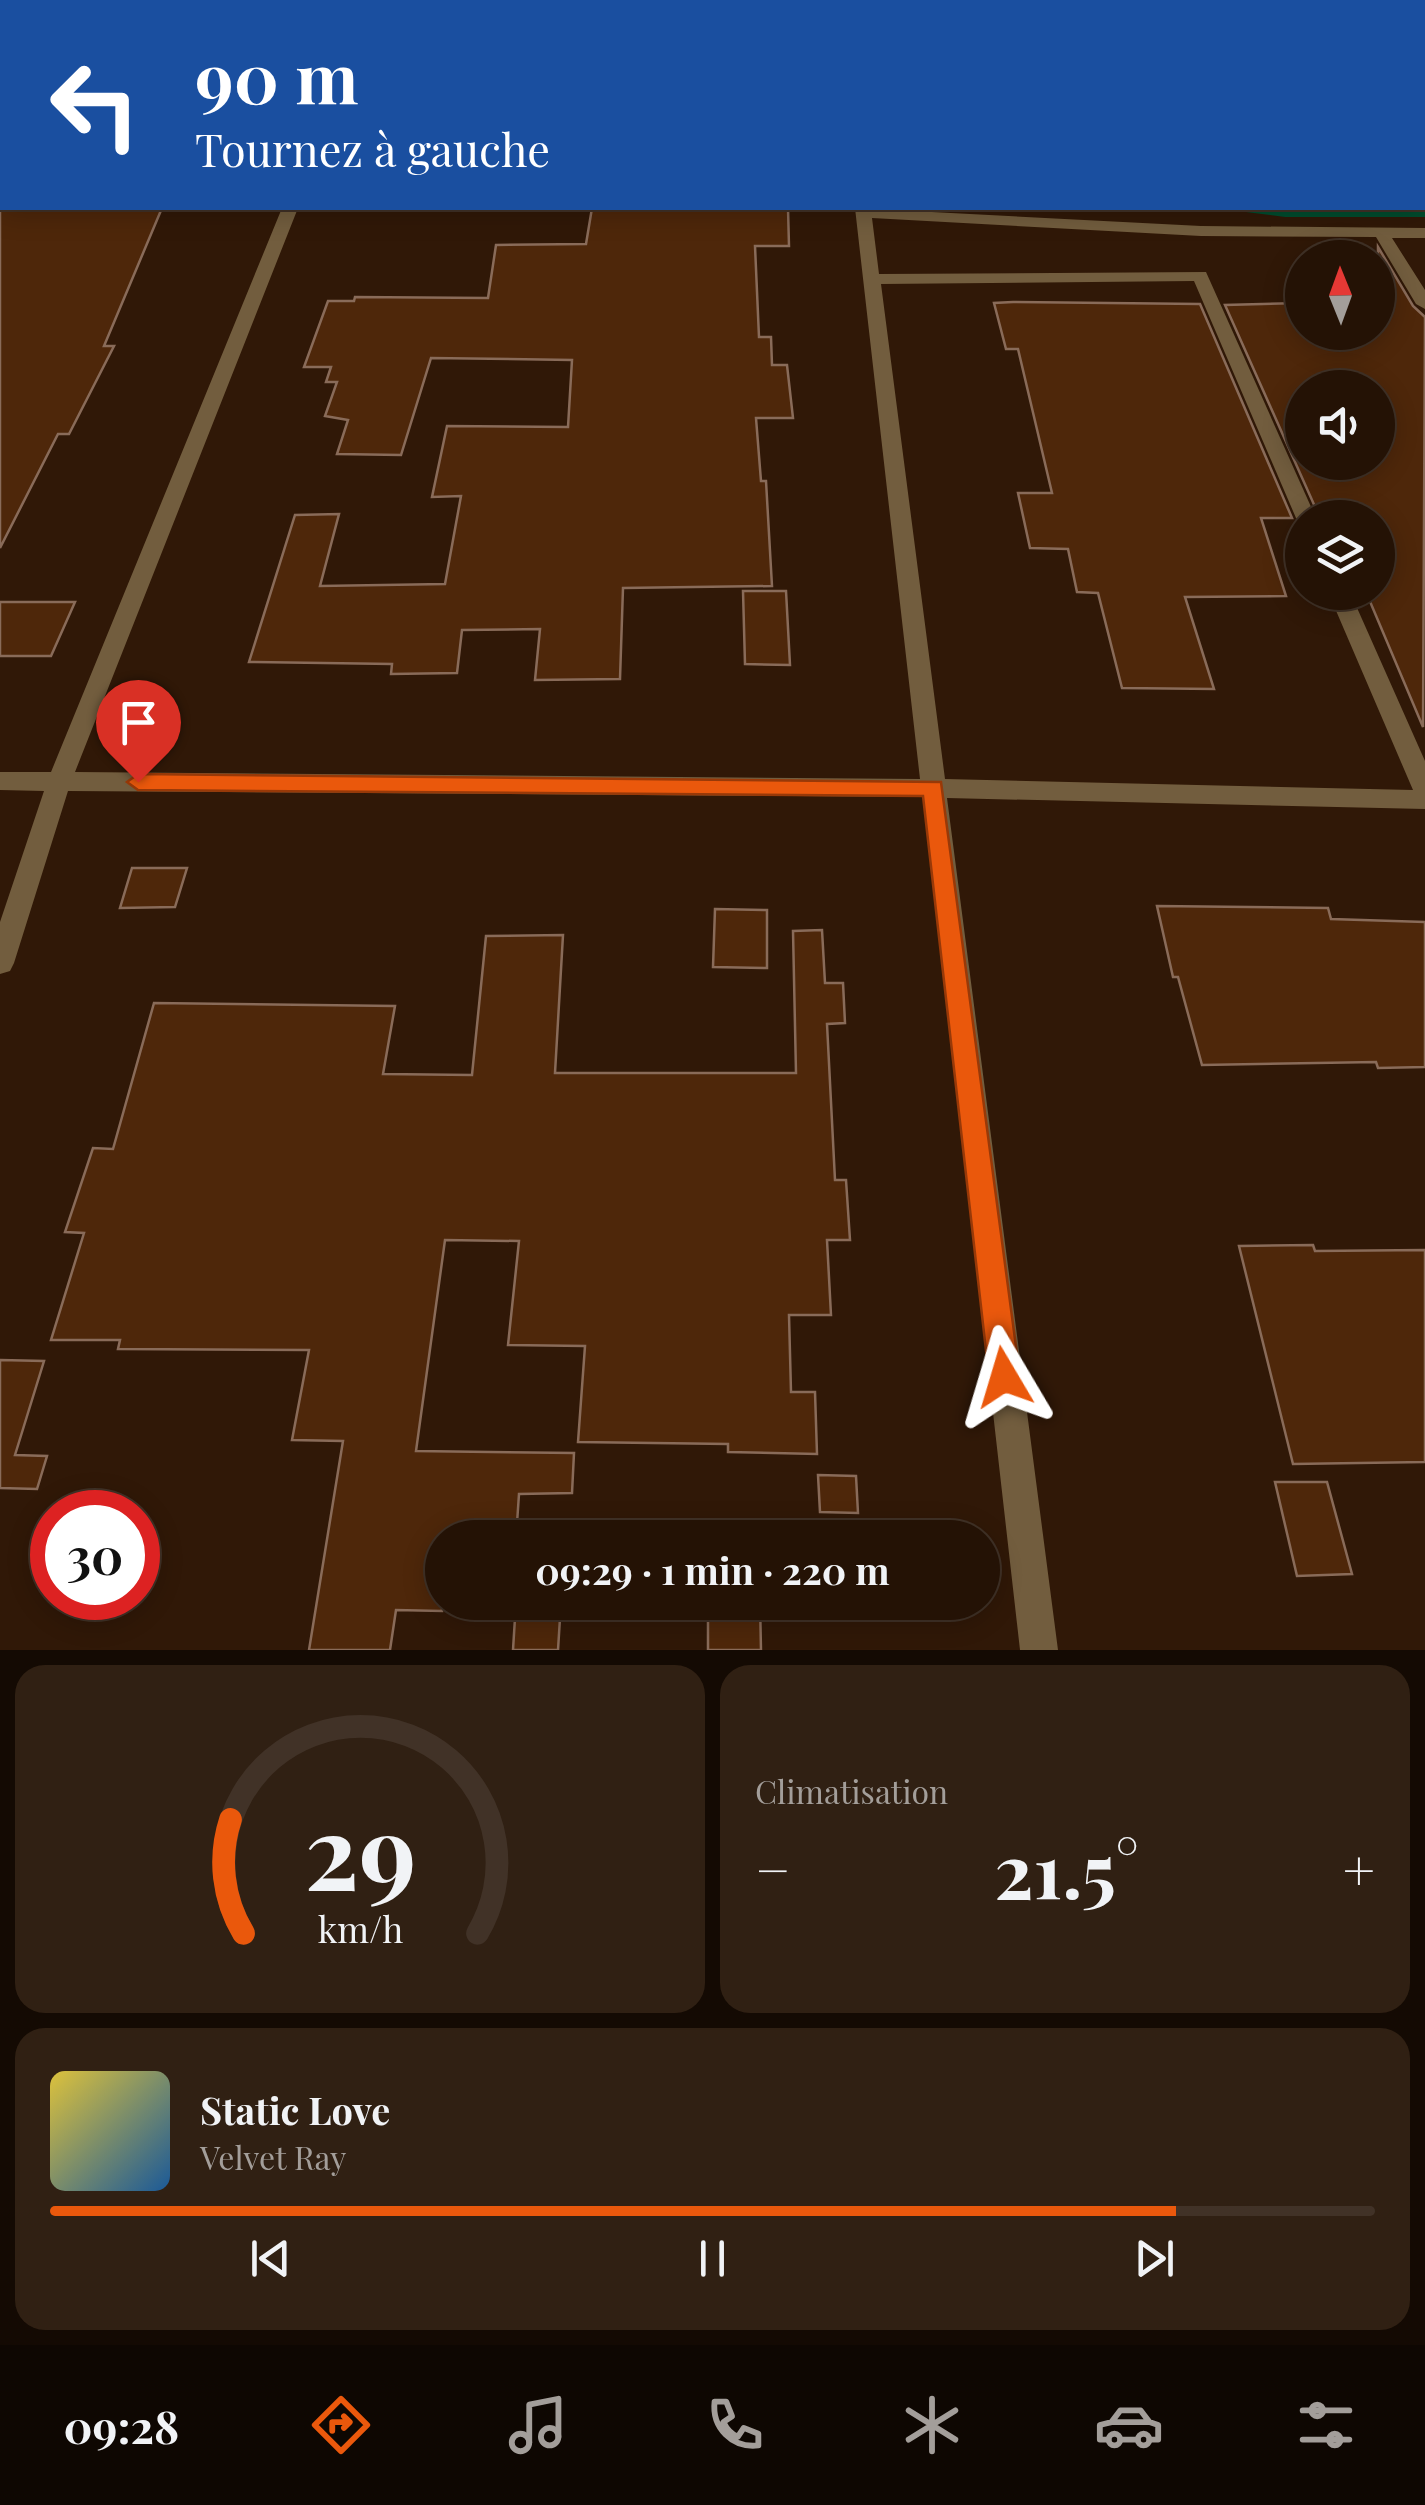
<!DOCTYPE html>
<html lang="fr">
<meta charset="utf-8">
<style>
body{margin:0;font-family:"Playfair Display",serif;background:#302013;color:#f1f3f6;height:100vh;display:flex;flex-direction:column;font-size:38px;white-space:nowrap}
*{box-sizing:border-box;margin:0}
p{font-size:32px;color:#a39e9a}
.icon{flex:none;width:55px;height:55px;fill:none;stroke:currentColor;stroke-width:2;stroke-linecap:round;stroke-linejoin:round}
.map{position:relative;height:1650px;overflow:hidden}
.side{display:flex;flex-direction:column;gap:15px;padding:15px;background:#140a03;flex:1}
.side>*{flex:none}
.hud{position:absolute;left:0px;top:0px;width:1425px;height:210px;box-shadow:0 5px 25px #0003,0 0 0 2px #413227;background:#1a4fa0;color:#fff;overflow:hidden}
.needle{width:65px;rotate:359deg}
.tools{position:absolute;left:1285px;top:240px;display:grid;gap:20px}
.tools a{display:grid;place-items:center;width:110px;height:110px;border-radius:50%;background:#241205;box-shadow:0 5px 25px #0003,0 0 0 2px #413227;font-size:50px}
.speed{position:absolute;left:30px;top:1490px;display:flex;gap:20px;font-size:50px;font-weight:700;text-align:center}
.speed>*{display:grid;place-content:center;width:130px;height:130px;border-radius:50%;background:#241205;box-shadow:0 5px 25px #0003,0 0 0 2px #413227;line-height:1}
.speed .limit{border:15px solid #d22;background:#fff;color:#111}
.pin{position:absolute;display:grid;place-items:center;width:85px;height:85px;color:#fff;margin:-102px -42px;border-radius:50% 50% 50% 0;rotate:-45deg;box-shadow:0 0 10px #0007}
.pin .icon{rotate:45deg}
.me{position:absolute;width:110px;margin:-55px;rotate:353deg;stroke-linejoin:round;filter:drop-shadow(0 0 8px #0008)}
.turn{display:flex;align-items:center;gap:35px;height:210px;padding:0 30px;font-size:45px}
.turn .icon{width:130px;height:130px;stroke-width:2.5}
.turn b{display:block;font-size:70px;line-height:85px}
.big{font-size:75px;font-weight:700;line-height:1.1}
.side .widget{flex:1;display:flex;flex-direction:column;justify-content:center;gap:15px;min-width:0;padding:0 35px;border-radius:30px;background:#302013}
.side .dial{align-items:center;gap:0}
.dial svg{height:260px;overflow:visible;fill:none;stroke:#413227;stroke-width:7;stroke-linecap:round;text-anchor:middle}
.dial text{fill:#f1f3f6;stroke:none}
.song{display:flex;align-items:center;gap:30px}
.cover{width:120px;height:120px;border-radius:15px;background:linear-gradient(135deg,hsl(50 70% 55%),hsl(210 70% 35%))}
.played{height:10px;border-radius:5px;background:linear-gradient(90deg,#ea580c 85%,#413227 85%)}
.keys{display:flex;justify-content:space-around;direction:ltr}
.heat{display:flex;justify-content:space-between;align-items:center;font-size:55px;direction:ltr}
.side .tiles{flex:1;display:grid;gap:15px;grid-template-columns:1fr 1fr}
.widget:last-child{grid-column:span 2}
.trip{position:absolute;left:425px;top:1520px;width:575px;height:100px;border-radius:50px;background:#241205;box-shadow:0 5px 25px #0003,0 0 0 2px #413227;font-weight:700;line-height:100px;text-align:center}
.menu{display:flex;height:160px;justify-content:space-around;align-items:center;background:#0e0702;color:#a39e9a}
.menu .icon{width:70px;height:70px}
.menu .selected{color:#ea580c}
.menu b{font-size:45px;color:#f1f3f6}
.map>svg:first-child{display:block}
</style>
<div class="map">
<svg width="1425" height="1650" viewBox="0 0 1425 1650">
<rect width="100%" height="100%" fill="#301807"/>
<!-- green -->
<polygon fill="#004c2e" points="1117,0 1425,0 1425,217 1285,217 1214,208 1422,208 1422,2"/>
<!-- building -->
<g fill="#4e270a" stroke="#896b59" stroke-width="2.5" fill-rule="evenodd">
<polygon points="0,208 162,208 104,346 114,346 69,434 58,434 0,548"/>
<polygon points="592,208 788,208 789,246 755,246 759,337 771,337 772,365 787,365 793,418 756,418 761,481 766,481 772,586 623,588 620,679 535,680 540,629 462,630 457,673 391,674 392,664 249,662 295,515 339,514 320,586 445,584 461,496 432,497 447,426 568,427 572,360 431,358 401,455 337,454 348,420 325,416 337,382 326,382 331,367 304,367 328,301 354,301 355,297 488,298 496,245 586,244"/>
<path d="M1378 247 1413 306 1425 317 1423 727 1366 592H1378V518H1320L1225 305 1302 303V332H1378ZM1302 388H1378V462H1302Z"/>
<polygon points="1013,302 1200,304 1292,518 1261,518 1286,596 1185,597 1214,689 1122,688 1098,593 1077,592 1068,549 1030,548 1018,493 1052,493 1018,349 1006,349 994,303"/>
<polygon points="743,591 786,591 790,665 745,664"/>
<polygon points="0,602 75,602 51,656 0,656"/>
<polygon points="132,868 187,868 175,907 120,908"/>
<polygon points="1157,906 1328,908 1331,919 1425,922 1425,1067 1378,1068 1376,1062 1202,1065 1178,977 1173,977"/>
<polygon points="715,909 767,910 767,968 713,967"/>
<polygon points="822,930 825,983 843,983 845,1023 827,1024 835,1180 846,1180 850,1240 827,1240 831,1315 789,1315 791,1392 815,1392 817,1454 728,1452 728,1444 578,1442 585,1346 508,1345 519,1241 445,1240 416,1451 574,1453 572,1493 519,1494 516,1538 442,1538 442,1611 396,1610 390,1650 309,1650 343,1441 292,1440 309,1350 118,1349 120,1340 51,1340 84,1233 65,1232 93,1148 113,1149 154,1003 395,1006 383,1074 472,1075 486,936 563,935 555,1073 796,1073 793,931"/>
<polygon points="1313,1245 1315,1251 1425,1250 1425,1462 1293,1464 1239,1246"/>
<polygon points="0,1360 44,1361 15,1455 47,1456 37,1489 0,1488"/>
<polygon points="818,1475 856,1476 858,1513 820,1512"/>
<polygon points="1275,1482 1327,1482 1352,1574 1297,1576"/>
<polygon points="516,1602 561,1602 558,1650 513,1650"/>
<polygon points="708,1602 760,1602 761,1650 708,1650"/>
</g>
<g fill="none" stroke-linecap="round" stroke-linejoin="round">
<!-- street -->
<g fill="#725d3e" fill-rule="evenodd">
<rect x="833" y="0" width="12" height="2"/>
<rect x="0" y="98" width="2" height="8"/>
<polygon points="282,208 298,208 75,772 920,779 855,208 1201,226 1425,228 1425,238 1392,238 1425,290 1425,309 1416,304 1376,237 1201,236 872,218 879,274 1206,272 1316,518 1302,518 1302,524 1296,518 1194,281 881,284 945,779 1413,790 1328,592 1350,592 1425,761 1425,809 947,798 1058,1650 1020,1650 923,797 68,791 14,963 10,971 0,974 0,922 44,791 0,790 0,772 51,772"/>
</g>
</g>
<!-- route -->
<polygon fill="#ea580c" stroke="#983908" stroke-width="2.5" points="138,774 941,782 1020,1377 1015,1388 1004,1392 994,1388 989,1377 923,796 138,790 127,782"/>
</svg>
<div class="tools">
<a><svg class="needle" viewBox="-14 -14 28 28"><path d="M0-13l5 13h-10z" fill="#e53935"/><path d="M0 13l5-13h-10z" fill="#a39e9a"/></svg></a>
<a><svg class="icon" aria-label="sound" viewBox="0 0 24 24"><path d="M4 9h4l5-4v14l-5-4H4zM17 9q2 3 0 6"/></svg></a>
<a><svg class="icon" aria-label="layers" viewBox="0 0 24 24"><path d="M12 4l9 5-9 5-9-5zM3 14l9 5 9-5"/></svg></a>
</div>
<div class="speed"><div class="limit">30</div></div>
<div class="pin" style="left:138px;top:782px;background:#d93025"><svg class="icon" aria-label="arrive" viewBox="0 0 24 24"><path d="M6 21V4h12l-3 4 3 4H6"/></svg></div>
<svg class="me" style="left:1004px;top:1377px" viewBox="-20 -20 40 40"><path d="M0-17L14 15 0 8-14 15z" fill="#ea580c" stroke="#fff" stroke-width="4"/></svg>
<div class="trip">09:29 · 1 min · 220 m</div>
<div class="hud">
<div class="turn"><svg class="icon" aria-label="left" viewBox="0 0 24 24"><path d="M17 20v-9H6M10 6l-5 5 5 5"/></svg><div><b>90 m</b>Tournez à gauche</div></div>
</div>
</div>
<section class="side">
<div class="tiles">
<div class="widget dial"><svg viewBox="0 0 100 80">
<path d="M14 69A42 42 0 1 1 86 69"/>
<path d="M14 69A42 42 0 0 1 10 34" stroke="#ea580c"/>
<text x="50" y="56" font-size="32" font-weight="700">29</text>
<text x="50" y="72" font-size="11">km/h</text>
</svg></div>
<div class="widget"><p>Climatisation</p>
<div class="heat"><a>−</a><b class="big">21.5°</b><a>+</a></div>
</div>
<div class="widget">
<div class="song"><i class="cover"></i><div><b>Static Love</b><p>Velvet Ray</p></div></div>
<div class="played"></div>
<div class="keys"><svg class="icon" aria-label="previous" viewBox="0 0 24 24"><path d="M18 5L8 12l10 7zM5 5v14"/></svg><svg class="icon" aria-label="pause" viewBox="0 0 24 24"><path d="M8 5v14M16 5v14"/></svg><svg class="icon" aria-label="next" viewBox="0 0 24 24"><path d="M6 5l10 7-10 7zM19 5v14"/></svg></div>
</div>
</div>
</section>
<nav class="menu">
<b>09:28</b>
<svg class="icon selected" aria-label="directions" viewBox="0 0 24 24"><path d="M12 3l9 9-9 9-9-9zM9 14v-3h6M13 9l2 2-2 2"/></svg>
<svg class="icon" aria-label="music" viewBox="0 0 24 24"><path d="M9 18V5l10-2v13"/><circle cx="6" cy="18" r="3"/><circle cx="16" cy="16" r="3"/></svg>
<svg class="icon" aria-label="phone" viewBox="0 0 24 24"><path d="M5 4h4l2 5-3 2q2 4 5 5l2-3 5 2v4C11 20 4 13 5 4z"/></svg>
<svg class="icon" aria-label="climate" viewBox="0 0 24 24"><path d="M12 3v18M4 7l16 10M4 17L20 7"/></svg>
<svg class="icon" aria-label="car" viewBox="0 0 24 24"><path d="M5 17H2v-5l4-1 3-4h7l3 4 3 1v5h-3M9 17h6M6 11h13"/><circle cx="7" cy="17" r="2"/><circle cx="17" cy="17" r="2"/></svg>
<svg class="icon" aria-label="filters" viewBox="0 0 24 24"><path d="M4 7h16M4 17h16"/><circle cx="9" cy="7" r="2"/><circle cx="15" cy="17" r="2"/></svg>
</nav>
